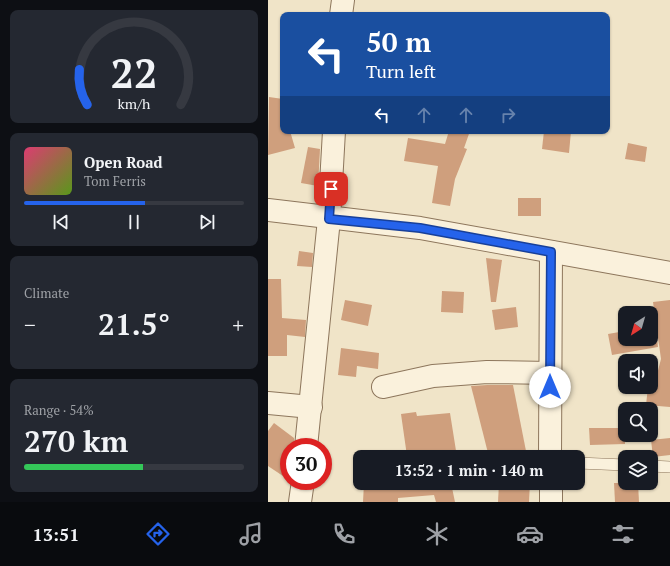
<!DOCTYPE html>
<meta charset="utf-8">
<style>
body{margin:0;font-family:"PT Serif",serif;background:#242831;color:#f1f3f6;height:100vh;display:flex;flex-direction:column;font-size:15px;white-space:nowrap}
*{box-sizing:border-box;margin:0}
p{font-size:13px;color:#9ea1a6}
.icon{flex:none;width:22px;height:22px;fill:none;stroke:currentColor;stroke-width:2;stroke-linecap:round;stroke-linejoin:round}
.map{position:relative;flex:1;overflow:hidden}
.sheet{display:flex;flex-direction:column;gap:10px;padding:10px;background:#0d0f14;width:268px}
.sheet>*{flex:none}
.top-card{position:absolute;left:12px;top:12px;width:330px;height:122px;border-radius:8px;box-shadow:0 1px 3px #0004;background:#1a4fa0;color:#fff;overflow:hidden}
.needle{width:26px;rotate:217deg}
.buttons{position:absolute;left:350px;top:306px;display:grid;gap:8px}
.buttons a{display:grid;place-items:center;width:40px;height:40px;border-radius:8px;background:#171b24;box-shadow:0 1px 3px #0004;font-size:20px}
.speed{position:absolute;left:12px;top:438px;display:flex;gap:8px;font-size:20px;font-weight:700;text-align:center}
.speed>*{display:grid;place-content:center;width:52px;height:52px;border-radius:50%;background:#171b24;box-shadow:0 1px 3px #0004;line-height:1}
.speed .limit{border:6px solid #d22;background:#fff;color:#111}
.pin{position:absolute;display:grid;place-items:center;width:34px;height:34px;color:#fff;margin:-17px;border-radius:8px;box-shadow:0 2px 6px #0006}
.me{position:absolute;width:44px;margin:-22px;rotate:0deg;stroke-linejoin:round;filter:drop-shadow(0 0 3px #0008)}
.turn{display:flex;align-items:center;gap:14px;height:84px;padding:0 20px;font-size:18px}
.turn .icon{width:52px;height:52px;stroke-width:2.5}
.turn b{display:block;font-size:28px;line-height:34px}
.lanes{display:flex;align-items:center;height:38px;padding:0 20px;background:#0003;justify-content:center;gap:20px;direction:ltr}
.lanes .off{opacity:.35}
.big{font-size:30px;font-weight:800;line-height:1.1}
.sheet .card{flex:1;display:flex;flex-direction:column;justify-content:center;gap:6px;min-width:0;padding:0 14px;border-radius:8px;background:#242831}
.sheet .dial{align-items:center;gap:0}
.dial svg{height:104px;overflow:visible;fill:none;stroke:#363941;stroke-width:7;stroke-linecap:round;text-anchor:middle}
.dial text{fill:#f1f3f6;stroke:none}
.song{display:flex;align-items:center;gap:12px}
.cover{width:48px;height:48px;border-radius:6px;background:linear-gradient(135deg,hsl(340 70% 55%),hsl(90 70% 35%))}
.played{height:4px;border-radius:2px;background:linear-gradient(90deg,#2563eb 55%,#363941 55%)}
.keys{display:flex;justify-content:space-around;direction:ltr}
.heat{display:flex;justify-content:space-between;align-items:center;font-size:22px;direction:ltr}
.charge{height:6px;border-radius:3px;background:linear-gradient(90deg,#34c759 54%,#363941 0)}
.trip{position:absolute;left:85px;top:450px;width:232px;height:40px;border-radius:8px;background:#171b24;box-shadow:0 1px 3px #0004;font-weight:800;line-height:40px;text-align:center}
.tab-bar{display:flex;height:64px;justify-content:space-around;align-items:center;background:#090b0e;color:#9ea1a6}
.tab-bar .icon{width:28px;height:28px}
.tab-bar .active{color:#2563eb}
.tab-bar b{font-size:18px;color:#f1f3f6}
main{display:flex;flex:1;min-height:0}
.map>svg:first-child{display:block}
</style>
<main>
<section class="sheet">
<div class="card dial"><svg viewBox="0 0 100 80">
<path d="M14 69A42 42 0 1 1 86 69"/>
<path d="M14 69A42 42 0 0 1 8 42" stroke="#2563eb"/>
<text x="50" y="56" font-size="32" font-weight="700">22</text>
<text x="50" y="72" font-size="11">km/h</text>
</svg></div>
<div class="card">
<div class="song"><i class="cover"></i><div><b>Open Road</b><p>Tom Ferris</p></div></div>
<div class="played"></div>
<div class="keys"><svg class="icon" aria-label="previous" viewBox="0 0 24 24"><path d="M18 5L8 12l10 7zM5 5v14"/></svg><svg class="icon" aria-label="pause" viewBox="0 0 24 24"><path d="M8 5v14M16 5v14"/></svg><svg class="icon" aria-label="next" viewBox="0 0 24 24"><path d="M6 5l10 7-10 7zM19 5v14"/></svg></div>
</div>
<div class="card"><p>Climate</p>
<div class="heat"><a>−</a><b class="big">21.5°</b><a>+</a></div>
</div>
<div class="card"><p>Range · 54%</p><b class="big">270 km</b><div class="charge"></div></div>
</section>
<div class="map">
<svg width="402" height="502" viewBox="0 0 402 502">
<rect width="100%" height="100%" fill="#f0e4c8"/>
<!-- building -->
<g fill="#cf9f7d">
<polygon points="1,97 15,99 12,129 15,128 15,131 22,131 27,148 0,155"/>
<polygon points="181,131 202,131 196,148 199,149 187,179 182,206 164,203 170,166 136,161 140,138 177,144"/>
<polygon points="276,131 303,131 301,153 274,149"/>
<polygon points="360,143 379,147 377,162 357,159"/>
<polygon points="40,147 52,149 50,186 33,183"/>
<rect x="250" y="198" width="23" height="18"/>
<polygon points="31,251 45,253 44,267 29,266"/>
<polygon points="218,258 234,260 228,302 223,302"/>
<polygon points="0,279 13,279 14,318 38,320 37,337 19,335 19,356 0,356"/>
<polygon points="174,291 196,292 195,313 173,312"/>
<polygon points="77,300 104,305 100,326 73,320"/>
<polygon points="402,300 402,407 378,405 380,387 386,386 393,359 385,302"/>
<polygon points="248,307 250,327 227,330 224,310"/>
<polygon points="357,331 357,339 389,339 390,347 344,355 340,334"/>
<polygon points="73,348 111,353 110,369 89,366 88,377 70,375"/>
<polygon points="219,385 245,385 258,451 232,457 221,457 203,386"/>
<polygon points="148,412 149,416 182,413 189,457 128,457 139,456 133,414"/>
<polygon points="6,423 26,438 26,447 21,447 21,467 15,476 0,466 0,431"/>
<polygon points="321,428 357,428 357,444 322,445"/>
<polygon points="402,438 402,455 385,457 383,440"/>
<polygon points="96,483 183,483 187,502 168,502 166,495 130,498 130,502 95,502"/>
<polygon points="231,483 262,483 261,502 230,502"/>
<polygon points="346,483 370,483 371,502 347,502"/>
</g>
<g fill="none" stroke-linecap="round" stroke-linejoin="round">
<defs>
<g id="lane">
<polyline points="310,463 357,465"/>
<polyline points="383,466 402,467"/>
</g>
<g id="street">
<polyline points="73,15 75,0"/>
<polyline points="0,210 152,228 402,273"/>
<polyline points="115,387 165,376 219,372 282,373"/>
<polyline points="0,403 43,407"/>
<polyline points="38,447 61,219 66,131"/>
<polyline points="282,457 283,252"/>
<polyline points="283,483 283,502"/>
<polyline points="32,502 35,481"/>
</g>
</defs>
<!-- lane casing -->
<use href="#lane" stroke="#8d765c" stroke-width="12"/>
<!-- street casing -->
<use href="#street" stroke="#8d765c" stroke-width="24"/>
<!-- lane -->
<use href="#lane" stroke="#faf1dc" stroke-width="11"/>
<!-- street -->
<use href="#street" stroke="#faf1dc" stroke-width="22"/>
</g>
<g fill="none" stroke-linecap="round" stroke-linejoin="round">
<defs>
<polyline id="route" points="63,189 61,219 152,228 283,252 282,387"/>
</defs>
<!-- route casing -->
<use href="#route" stroke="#184099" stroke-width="10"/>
<!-- route -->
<use href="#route" stroke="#2563eb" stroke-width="7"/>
</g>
</svg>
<div class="buttons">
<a><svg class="needle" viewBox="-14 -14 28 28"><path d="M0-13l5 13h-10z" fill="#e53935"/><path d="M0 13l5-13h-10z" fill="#9ea1a6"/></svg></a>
<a><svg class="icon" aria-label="sound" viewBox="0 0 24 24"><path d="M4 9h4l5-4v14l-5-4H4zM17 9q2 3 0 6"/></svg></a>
<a><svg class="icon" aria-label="search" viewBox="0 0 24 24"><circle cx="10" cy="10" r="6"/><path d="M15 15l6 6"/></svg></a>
<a><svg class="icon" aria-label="layers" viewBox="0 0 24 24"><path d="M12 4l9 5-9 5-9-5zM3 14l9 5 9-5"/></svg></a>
</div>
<div class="speed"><div class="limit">30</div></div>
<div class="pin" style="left:63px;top:189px;background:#d93025"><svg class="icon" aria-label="arrive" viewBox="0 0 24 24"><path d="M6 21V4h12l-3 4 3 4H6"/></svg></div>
<svg class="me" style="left:282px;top:387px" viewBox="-20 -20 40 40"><circle r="19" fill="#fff"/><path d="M0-13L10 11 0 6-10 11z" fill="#2563eb"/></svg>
<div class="trip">13:52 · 1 min · 140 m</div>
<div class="top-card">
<div class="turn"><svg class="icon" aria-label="left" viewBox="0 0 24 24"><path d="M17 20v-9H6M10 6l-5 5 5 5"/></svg><div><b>50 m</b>Turn left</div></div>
<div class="lanes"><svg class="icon" aria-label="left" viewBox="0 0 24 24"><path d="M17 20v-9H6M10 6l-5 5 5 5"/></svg><svg class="icon off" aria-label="ahead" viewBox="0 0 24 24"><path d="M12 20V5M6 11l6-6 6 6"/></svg><svg class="icon off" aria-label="ahead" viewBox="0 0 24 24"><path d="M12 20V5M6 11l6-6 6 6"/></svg><svg class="icon off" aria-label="right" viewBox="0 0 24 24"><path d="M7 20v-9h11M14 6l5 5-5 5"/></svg></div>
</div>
</div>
</main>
<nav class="tab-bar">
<b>13:51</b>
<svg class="icon active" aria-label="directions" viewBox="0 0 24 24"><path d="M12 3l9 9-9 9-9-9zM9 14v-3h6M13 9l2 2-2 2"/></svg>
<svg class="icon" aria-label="music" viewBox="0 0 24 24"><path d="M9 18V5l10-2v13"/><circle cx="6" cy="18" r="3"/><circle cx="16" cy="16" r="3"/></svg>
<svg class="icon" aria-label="phone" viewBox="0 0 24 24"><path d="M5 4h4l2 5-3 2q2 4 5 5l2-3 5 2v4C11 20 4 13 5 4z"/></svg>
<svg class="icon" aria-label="climate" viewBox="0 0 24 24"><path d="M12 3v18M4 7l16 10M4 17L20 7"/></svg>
<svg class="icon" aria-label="car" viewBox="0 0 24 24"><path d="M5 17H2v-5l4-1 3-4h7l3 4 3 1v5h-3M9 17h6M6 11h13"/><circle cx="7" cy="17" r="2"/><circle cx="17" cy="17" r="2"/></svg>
<svg class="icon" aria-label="filters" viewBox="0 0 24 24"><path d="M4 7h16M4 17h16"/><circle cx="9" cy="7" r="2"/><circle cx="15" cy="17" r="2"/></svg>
</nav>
